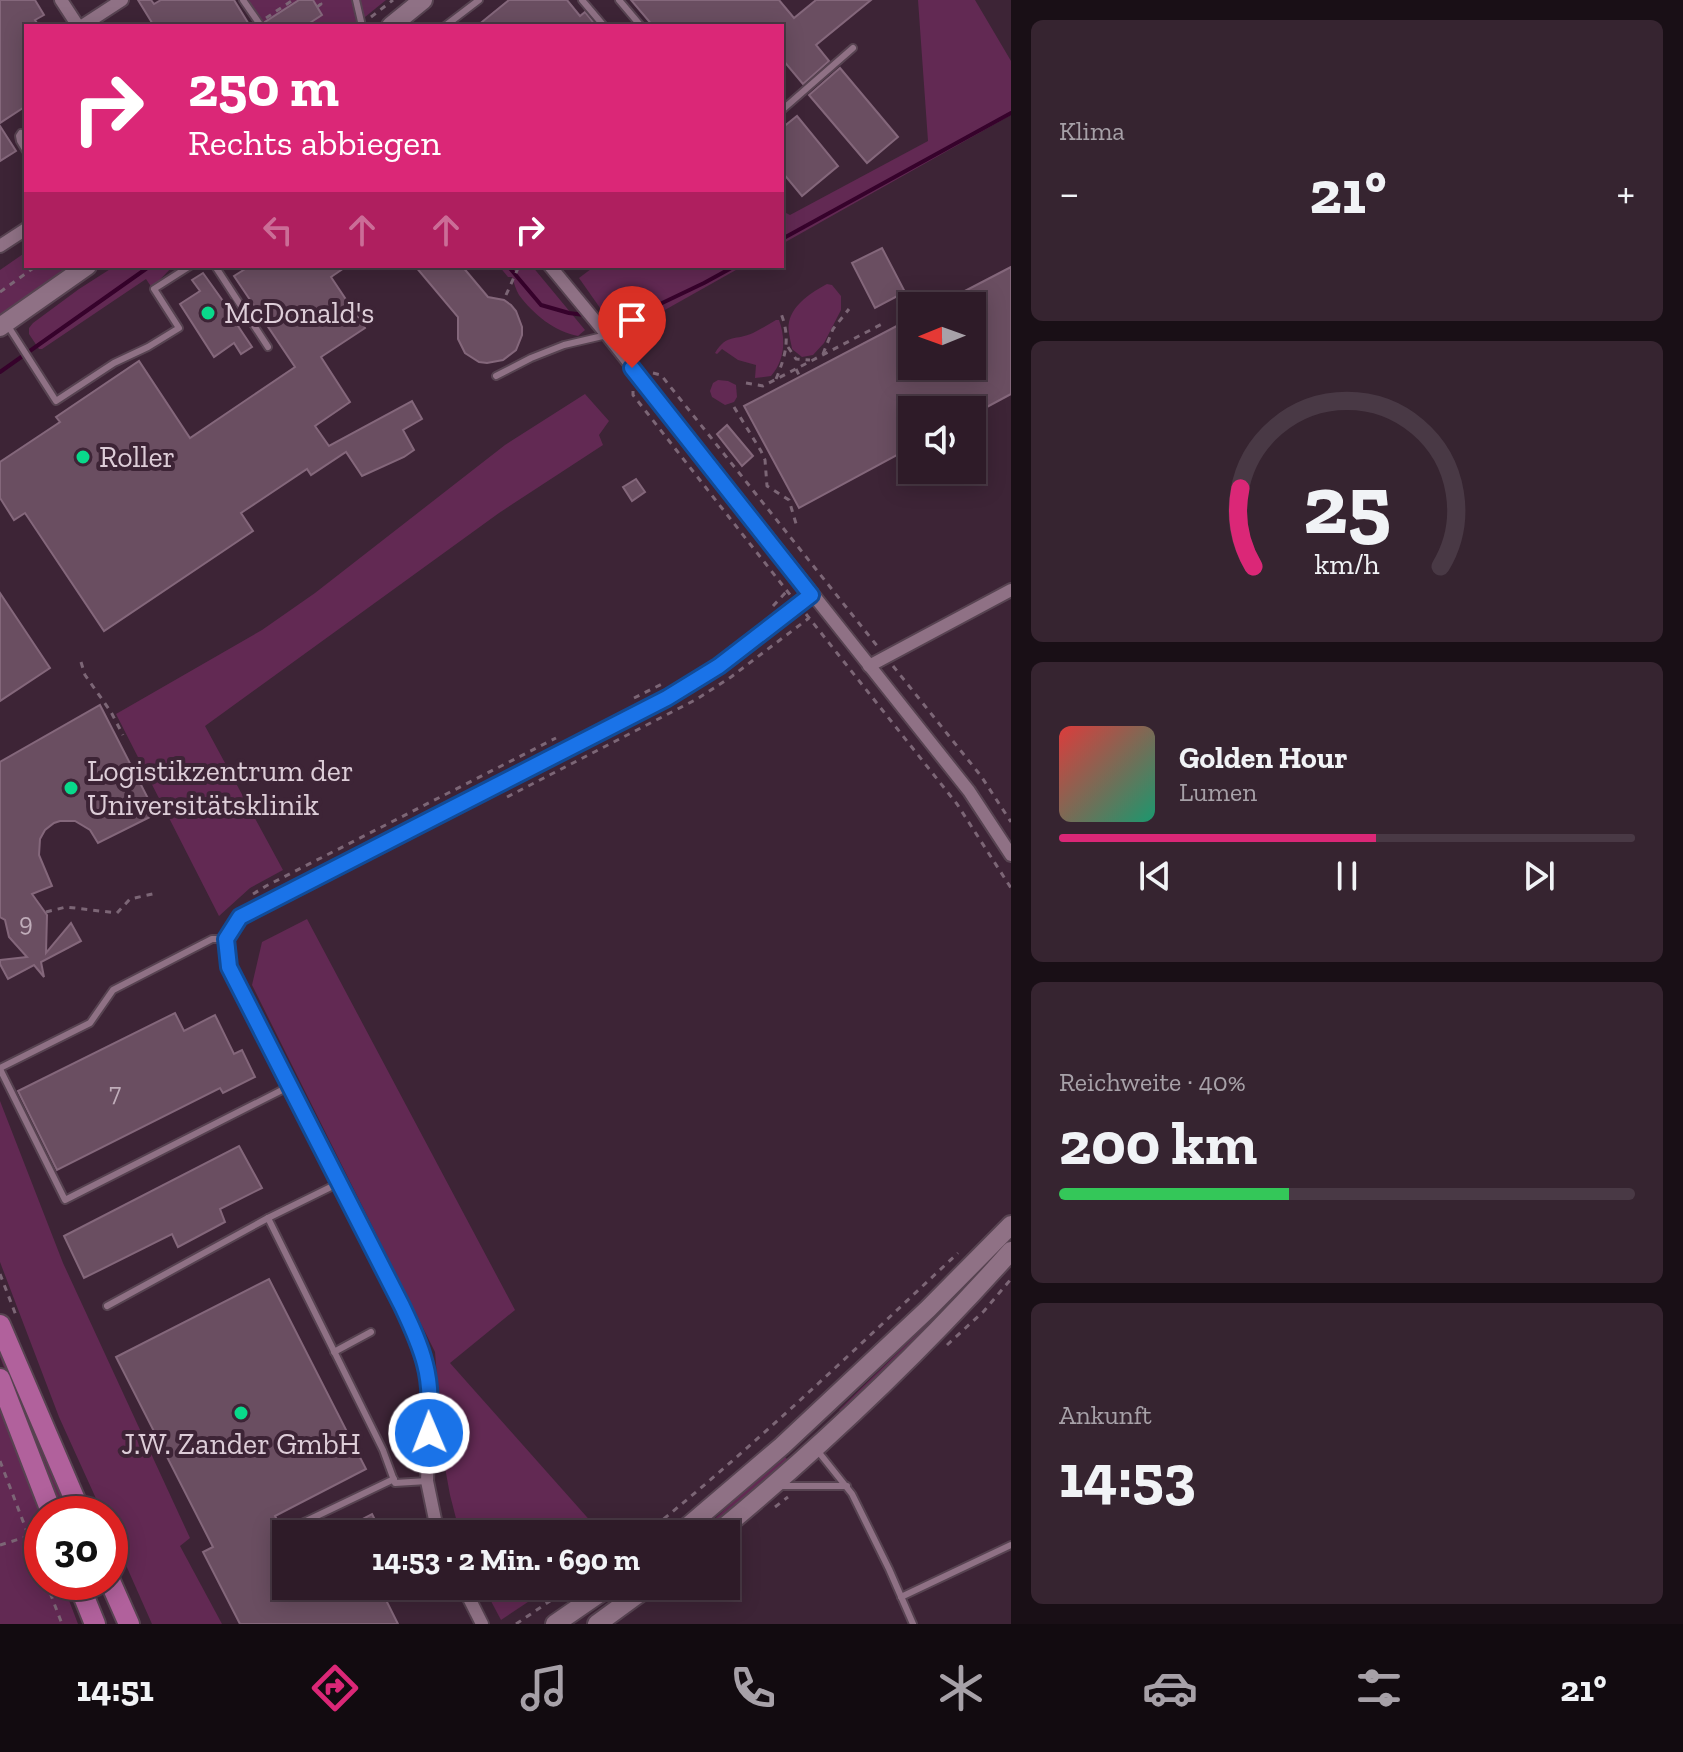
<!DOCTYPE html>
<html lang="de">
<meta charset="utf-8">
<style>
body{margin:0;font-family:"Zilla Slab",serif;background:#362430;color:#f1f3f6;height:100vh;display:flex;flex-direction:column;font-size:30px;white-space:nowrap}
*{box-sizing:border-box;margin:0}
p{font-size:26px;color:#a7a1a8}
.icon{flex:none;width:44px;height:44px;fill:none;stroke:currentColor;stroke-width:2;stroke-linecap:round;stroke-linejoin:round}
.map{position:relative;flex:1;overflow:hidden}
.side{display:flex;flex-direction:column;gap:20px;padding:20px;background:#190f16;width:672px}
.side>*{flex:none}
.guide{position:absolute;left:24px;top:24px;width:760px;height:244px;border-radius:0px;box-shadow:0 4px 20px #0003,0 0 0 2px #493945;background:#db2777;color:#fff;overflow:hidden}
.needle{width:52px;rotate:269deg}
.fabs{position:absolute;left:898px;top:292px;display:grid;gap:16px}
.fabs a{display:grid;place-items:center;width:88px;height:88px;border-radius:0px;background:#2e1b28;box-shadow:0 4px 20px #0003,0 0 0 2px #493945;font-size:40px}
.speed{position:absolute;left:24px;top:1496px;display:flex;gap:16px;font-size:40px;font-weight:700;text-align:center}
.speed>*{display:grid;place-content:center;width:104px;height:104px;border-radius:50%;background:#2e1b28;box-shadow:0 4px 20px #0003,0 0 0 2px #493945;line-height:1}
.speed .limit{border:12px solid #d22;background:#fff;color:#111}
.pin{position:absolute;display:grid;place-items:center;width:68px;height:68px;color:#fff;margin:-82px -34px;border-radius:50% 50% 50% 0;rotate:-45deg;box-shadow:0 0 8px #0007}
.pin .icon{rotate:45deg}
.me{position:absolute;width:88px;margin:-44px;rotate:359deg;stroke-linejoin:round;filter:drop-shadow(0 0 6px #0008)}
.turn{display:flex;align-items:center;gap:28px;height:168px;padding:0 32px;font-size:36px}
.turn .icon{width:104px;height:104px;stroke-width:2.5}
.turn b{display:block;font-size:56px;line-height:68px}
.lanes{display:flex;align-items:center;height:76px;padding:0 32px;background:#0003;justify-content:center;gap:40px;direction:ltr}
.lanes .off{opacity:.35}
.big{font-size:60px;font-weight:700;line-height:1.1}
.side .widget{flex:1;display:flex;flex-direction:column;justify-content:center;gap:12px;min-width:0;padding:0 28px;border-radius:12px;background:#362430}
.side .dial{align-items:center;gap:0}
.dial svg{height:208px;overflow:visible;fill:none;stroke:#493945;stroke-width:7;stroke-linecap:round;text-anchor:middle}
.dial text{fill:#f1f3f6;stroke:none}
.song{display:flex;align-items:center;gap:24px}
.cover{width:96px;height:96px;border-radius:12px;background:linear-gradient(135deg,hsl(0 70% 55%),hsl(160 70% 35%))}
.played{height:8px;border-radius:4px;background:linear-gradient(90deg,#db2777 55%,#493945 55%)}
.keys{display:flex;justify-content:space-around;direction:ltr}
.heat{display:flex;justify-content:space-between;align-items:center;font-size:44px;direction:ltr}
.charge{height:12px;border-radius:6px;background:linear-gradient(90deg,#34c759 40%,#493945 0)}
.trip{position:absolute;left:272px;top:1520px;width:468px;height:80px;border-radius:0px;background:#2e1b28;box-shadow:0 4px 20px #0003,0 0 0 2px #493945;font-weight:700;line-height:80px;text-align:center}
.dock{display:flex;height:128px;justify-content:space-around;align-items:center;background:#120b10;color:#a7a1a8}
.dock .icon{width:56px;height:56px}
.dock .current{color:#db2777}
.dock b{font-size:36px;color:#f1f3f6}
main{display:flex;flex:1;min-height:0}
.map>svg:first-child{display:block}
</style>
<main>
<div class="map">
<svg width="1011" height="1624" viewBox="0 0 1011 1624">
<rect width="100%" height="100%" fill="#3d2436"/>
<!-- green -->
<g fill="#622953">
<polygon points="238,0 386,0 354,26 255,26"/>
<polygon points="918,0 975,0 1011,61 1011,115 782,244 782,211 790,215 928,141"/>
<polygon points="26,252 26,266 75,266 0,319 0,270"/>
<polygon points="115,266 173,266 152,288 146,279 42,349 39,349 29,334 29,328 33,323 79,289"/>
<path d="M499 266H532L585 330 578 336C555 332 533 314 519 295 516 290 514 283 512 277H508Z"/>
<polygon points="595,266 743,266 640,324 612,325 579,278"/>
<path d="M827 284 832 285 841 296V310L824 343 813 355 802 357 792 349C791 341 787 330 789 322 793 304 812 292 827 284Z"/>
<path d="M776 320H779C786 339 785 360 771 376L755 378 756 365 738 360 722 349 717 354 715 353C727 333 736 341 753 333 761 329 769 324 776 320Z"/>
<polygon points="718,380 728,381 736,385 737,397 734,402 725,405 712,397 710,391 713,383"/>
<polygon points="585,394 609,421 599,435 603,445 499,513 205,726 283,870 250,888 219,916 116,714 262,630 315,593 505,445"/>
<polygon points="307,919 515,1310 450,1363 602,1534 460,1534 450,1495 444,1462 435,1352 252,985 262,942"/>
<polygon points="0,1101 63,1263 190,1538 180,1546 222,1624 152,1624 110,1529 110,1514 103,1514 59,1417 0,1262"/>
<polygon points="1011,1234 1011,1241 940,1318 842,1412 839,1410 918,1333 956,1290"/>
<polygon points="0,1346 26,1412 73,1514 66,1514 42,1466 0,1357"/>
<polygon points="0,1403 32,1484 42,1529 42,1582 62,1582 78,1624 0,1624"/>
<path d="M782 1454 789 1461 704 1534H698C727 1509 753 1480 782 1454Z"/>
<polygon points="483,1586 552,1586 501,1620"/>
</g>
<g fill="none" stroke-linecap="round" stroke-linejoin="round">
<!-- stream -->
<g stroke="#36022b" stroke-width="4">
<polyline points="782,239 1011,113"/>
<polyline points="508,266 541,305 569,313 584,315"/>
<polyline points="597,316 615,318 635,316 704,283 735,266"/>
<polyline points="0,372 150,266"/>
</g>
</g>
<!-- building -->
<g fill="#6a4e61" stroke="#84677b" stroke-width="2">
<polygon points="0,0 35,0 44,15 35,20 39,26 26,26 26,106 0,123"/>
<polygon points="138,0 151,0 154,4 161,0 234,0 250,26 154,26"/>
<polygon points="299,0 313,0 322,15 305,26 264,26 265,22"/>
<polygon points="509,0 567,0 580,16 585,12 596,26 477,26"/>
<polygon points="631,0 779,0 794,18 816,0 871,0 816,45 829,61 803,84 782,59 782,26 653,26"/>
<polygon points="840,68 898,137 867,163 809,95"/>
<polygon points="797,116 838,166 802,196 782,172 782,128"/>
<polygon points="0,126 16,151 0,161"/>
<polygon points="882,248 905,292 875,308 852,263"/>
<polygon points="250,266 347,266 331,277 365,328 321,357 350,402 315,426 329,446 412,401 422,419 403,430 414,450 404,457 362,476 346,452 311,475 307,469 241,513 253,531 104,631 25,513 14,520 0,498 0,462 60,422 56,417 139,361 190,438 295,367 234,276"/>
<polygon points="415,266 462,266 488,297 504,300 511,305 516,311 522,327 522,335 516,350 503,360 487,363 479,362 465,353 458,339 458,317"/>
<polygon points="1011,267 1011,394 972,415 972,410 912,410 912,447 799,508 744,406 912,318 912,366 972,366 972,306 936,306"/>
<polygon points="203,273 240,325 238,326 252,347 241,354 234,343 214,357 180,304 200,291 192,280"/>
<polygon points="727,425 753,456 742,466 717,434"/>
<polygon points="636,479 645,492 632,501 623,487"/>
<polygon points="0,593 50,668 0,701"/>
<polygon points="100,705 156,814 98,843 90,830 75,821 60,821 54,823 45,830 40,839 39,855 52,886 32,894 47,915 46,953 71,923 81,941 41,962 44,977 34,965 8,979 0,964 0,960 27,957 9,937 5,920 0,917 0,762"/>
<polygon points="175,1013 184,1031 215,1015 234,1054 242,1050 255,1077 223,1093 220,1088 57,1170 18,1091"/>
<polygon points="239,1146 262,1188 220,1209 225,1222 178,1247 172,1234 84,1278 64,1236"/>
<polygon points="269,1279 366,1469 275,1516 286,1538 286,1586 379,1586 398,1624 240,1624 203,1552 213,1547 116,1357"/>
<polygon points="372,1514 382,1534 334,1534"/>
</g>
<g fill="none" stroke-linecap="round" stroke-linejoin="round">
<defs>
<g id="lane">
<polyline points="243,0 259,23"/>
<polyline points="356,0 362,26"/>
<polyline points="582,0 604,26"/>
<polyline points="619,0 641,26"/>
<polyline points="445,26 479,0"/>
<polyline points="782,110 853,48"/>
<polyline points="21,133 19,136 20,141 26,151"/>
<polyline points="215,266 268,347"/>
<polyline points="8,326 56,401 114,363 148,347 179,328 154,289 190,266"/>
<polyline points="496,376 531,358 564,345 607,335"/>
<polyline points="0,1068 90,1023 113,990 212,939 226,939"/>
<polyline points="0,1069 65,1200 290,1086"/>
<polyline points="339,1183 268,1218 383,1450 395,1483 427,1481"/>
<polyline points="107,1306 268,1218"/>
<polyline points="334,1352 371,1332"/>
<polyline points="817,1450 852,1494 889,1569 913,1624"/>
<polyline points="779,1486 847,1486"/>
<polyline points="302,1523 394,1479"/>
<polyline points="901,1597 1011,1545"/>
</g>
<g id="street">
<polyline points="61,0 78,26"/>
<polyline points="82,26 122,0"/>
<polyline points="0,246 26,229"/>
<polyline points="550,266 607,335 969,791 1011,855"/>
<polyline points="869,666 1011,590"/>
<polyline points="438,1534 427,1481 430,1410 426,1367 416,1336 402,1306 229,967 226,939 240,917 667,698 719,666 811,595"/>
<polyline points="463,1586 482,1624"/>
</g>
<g id="secondary">
<polyline points="391,26 423,0"/>
<polyline points="0,327 87,266"/>
<polyline points="679,1534 782,1446 928,1309 1011,1225"/>
<path d="M716 1534C821 1447 920 1353 1011 1251"/>
<polyline points="555,1624 610,1586"/>
<polyline points="597,1624 649,1586"/>
</g>
<g id="primary">
<polyline points="0,1325 81,1514"/>
<polyline points="0,1379 52,1514"/>
<polyline points="110,1581 129,1624"/>
<polyline points="78,1582 95,1624"/>
</g>
</defs>
<!-- lane casing -->
<use href="#lane" stroke="#574351" stroke-width="10"/>
<!-- street casing -->
<use href="#street" stroke="#574351" stroke-width="16"/>
<!-- secondary casing -->
<use href="#secondary" stroke="#574351" stroke-width="22"/>
<!-- primary casing -->
<use href="#primary" stroke="#574351" stroke-width="24"/>
<!-- path -->
<g stroke="#7c6676" stroke-width="3" stroke-dasharray="6 6" stroke-linecap="butt">
<polyline points="317,7 321,4 318,0"/>
<polyline points="371,17 393,0"/>
<polyline points="266,18 293,0"/>
<polyline points="0,292 36,266"/>
<polyline points="506,295 519,266"/>
<polyline points="898,296 908,310"/>
<polyline points="788,347 796,359 810,360"/>
<polyline points="823,354 833,329 849,309"/>
<polyline points="796,369 800,377"/>
<polyline points="653,373 661,375 878,647"/>
<path d="M776 379C786 355 791 337 780 311"/>
<polyline points="746,383 763,386 882,324"/>
<polyline points="633,391 633,395 791,596"/>
<polyline points="734,407 761,451 765,460 767,486 789,500 797,527"/>
<polyline points="773,606 787,591"/>
<polyline points="806,614 957,804 1011,888"/>
<polyline points="81,662 85,675 111,712 123,735"/>
<polyline points="893,666 981,776 1011,822"/>
<polyline points="634,698 666,682"/>
<polyline points="507,797 697,699 731,677 809,618"/>
<polyline points="253,894 266,886 556,738"/>
<polyline points="46,912 66,907 117,913 130,899 157,893"/>
<polyline points="0,1274 17,1318"/>
<polyline points="947,1345 984,1311 1011,1279"/>
<polyline points="0,1461 42,1571"/>
<polyline points="775,1507 788,1497"/>
<path d="M645 1534C755 1446 856 1348 958 1253"/>
<polyline points="110,1540 123,1570"/>
<polyline points="0,1545 29,1536"/>
<polyline points="726,1549 733,1543"/>
<polyline points="46,1582 62,1624"/>
<polyline points="666,1590 673,1586"/>
<polyline points="516,1624 572,1586"/>
</g>
<!-- lane -->
<use href="#lane" stroke="#8f7185" stroke-width="6"/>
<!-- street -->
<use href="#street" stroke="#8f7185" stroke-width="12"/>
<!-- secondary -->
<use href="#secondary" stroke="#8f7185" stroke-width="18"/>
<!-- primary -->
<use href="#primary" stroke="#b1619c" stroke-width="20"/>
</g>
<g fill="none" stroke-linecap="round" stroke-linejoin="round">
<defs>
<path id="route" d="M429 1433C430 1411 431 1386 425 1364 420 1344 411 1325 402 1306L229 967 226 939 240 917 667 698 719 666 811 595 632 368"/>
</defs>
<!-- route casing -->
<use href="#route" stroke="#114b97" stroke-width="20"/>
<!-- route -->
<use href="#route" stroke="#1a73e8" stroke-width="14"/>
</g>
<!-- markers -->
<g fill="#09d98b" stroke="#3d2436" stroke-width="3">
<circle cx="208" cy="313" r="8"/>
<circle cx="83" cy="457" r="8"/>
<circle cx="71" cy="788" r="8"/>
<circle cx="241" cy="1413" r="8"/>
</g>
<g text-anchor="middle" stroke-width="8" stroke-linejoin="round" paint-order="stroke">
<!-- number labels -->
<g font-size="26" fill="#c0adba">
<text x="26" y="931">9</text>
<text x="115" y="1101">7</text>
</g>
<!-- poi labels -->
<g font-size="30" fill="#ddcdd8" stroke="#3d2436" text-anchor="start">
<text x="224" y="323">McDonald's</text>
<text x="99" y="467">Roller</text>
<text x="87" y="781">Logistikzentrum der<tspan x="87" dy="34">Universitätsklinik</tspan></text>
<text x="241" y="1454" text-anchor="middle">J.W. Zander GmbH</text>
</g>
</g>
</svg>
<div class="fabs">
<a><svg class="needle" viewBox="-14 -14 28 28"><path d="M0-13l5 13h-10z" fill="#e53935"/><path d="M0 13l5-13h-10z" fill="#a7a1a8"/></svg></a>
<a><svg class="icon" aria-label="sound" viewBox="0 0 24 24"><path d="M4 9h4l5-4v14l-5-4H4zM17 9q2 3 0 6"/></svg></a>
</div>
<div class="speed"><div class="limit">30</div></div>
<div class="pin" style="left:632px;top:368px;background:#d93025"><svg class="icon" aria-label="arrive" viewBox="0 0 24 24"><path d="M6 21V4h12l-3 4 3 4H6"/></svg></div>
<svg class="me" style="left:429px;top:1433px" viewBox="-20 -20 40 40"><circle r="17" fill="#1a73e8" stroke="#fff" stroke-width="3"/><path d="M0-11L8 9 0 5-8 9z" fill="#fff"/></svg>
<div class="trip">14:53 · 2 Min. · 690 m</div>
<div class="guide">
<div class="turn"><svg class="icon" aria-label="right" viewBox="0 0 24 24"><path d="M7 20v-9h11M14 6l5 5-5 5"/></svg><div><b>250 m</b>Rechts abbiegen</div></div>
<div class="lanes"><svg class="icon off" aria-label="left" viewBox="0 0 24 24"><path d="M17 20v-9H6M10 6l-5 5 5 5"/></svg><svg class="icon off" aria-label="ahead" viewBox="0 0 24 24"><path d="M12 20V5M6 11l6-6 6 6"/></svg><svg class="icon off" aria-label="ahead" viewBox="0 0 24 24"><path d="M12 20V5M6 11l6-6 6 6"/></svg><svg class="icon" aria-label="right" viewBox="0 0 24 24"><path d="M7 20v-9h11M14 6l5 5-5 5"/></svg></div>
</div>
</div>
<section class="side">
<div class="widget"><p>Klima</p>
<div class="heat"><a>−</a><b class="big">21°</b><a>+</a></div>
</div>
<div class="widget dial"><svg viewBox="0 0 100 80">
<path d="M14 69A42 42 0 1 1 86 69"/>
<path d="M14 69A42 42 0 0 1 9 39" stroke="#db2777"/>
<text x="50" y="56" font-size="32" font-weight="700">25</text>
<text x="50" y="72" font-size="11">km/h</text>
</svg></div>
<div class="widget">
<div class="song"><i class="cover"></i><div><b>Golden Hour</b><p>Lumen</p></div></div>
<div class="played"></div>
<div class="keys"><svg class="icon" aria-label="previous" viewBox="0 0 24 24"><path d="M18 5L8 12l10 7zM5 5v14"/></svg><svg class="icon" aria-label="pause" viewBox="0 0 24 24"><path d="M8 5v14M16 5v14"/></svg><svg class="icon" aria-label="next" viewBox="0 0 24 24"><path d="M6 5l10 7-10 7zM19 5v14"/></svg></div>
</div>
<div class="widget"><p>Reichweite · 40%</p><b class="big">200 km</b><div class="charge"></div></div>
<div class="widget"><p>Ankunft</p><b class="big">14:53</b></div>
</section>
</main>
<nav class="dock">
<b>14:51</b>
<svg class="icon current" aria-label="directions" viewBox="0 0 24 24"><path d="M12 3l9 9-9 9-9-9zM9 14v-3h6M13 9l2 2-2 2"/></svg>
<svg class="icon" aria-label="music" viewBox="0 0 24 24"><path d="M9 18V5l10-2v13"/><circle cx="6" cy="18" r="3"/><circle cx="16" cy="16" r="3"/></svg>
<svg class="icon" aria-label="phone" viewBox="0 0 24 24"><path d="M5 4h4l2 5-3 2q2 4 5 5l2-3 5 2v4C11 20 4 13 5 4z"/></svg>
<svg class="icon" aria-label="climate" viewBox="0 0 24 24"><path d="M12 3v18M4 7l16 10M4 17L20 7"/></svg>
<svg class="icon" aria-label="car" viewBox="0 0 24 24"><path d="M5 17H2v-5l4-1 3-4h7l3 4 3 1v5h-3M9 17h6M6 11h13"/><circle cx="7" cy="17" r="2"/><circle cx="17" cy="17" r="2"/></svg>
<svg class="icon" aria-label="filters" viewBox="0 0 24 24"><path d="M4 7h16M4 17h16"/><circle cx="9" cy="7" r="2"/><circle cx="15" cy="17" r="2"/></svg>
<b>21°</b>
</nav>
